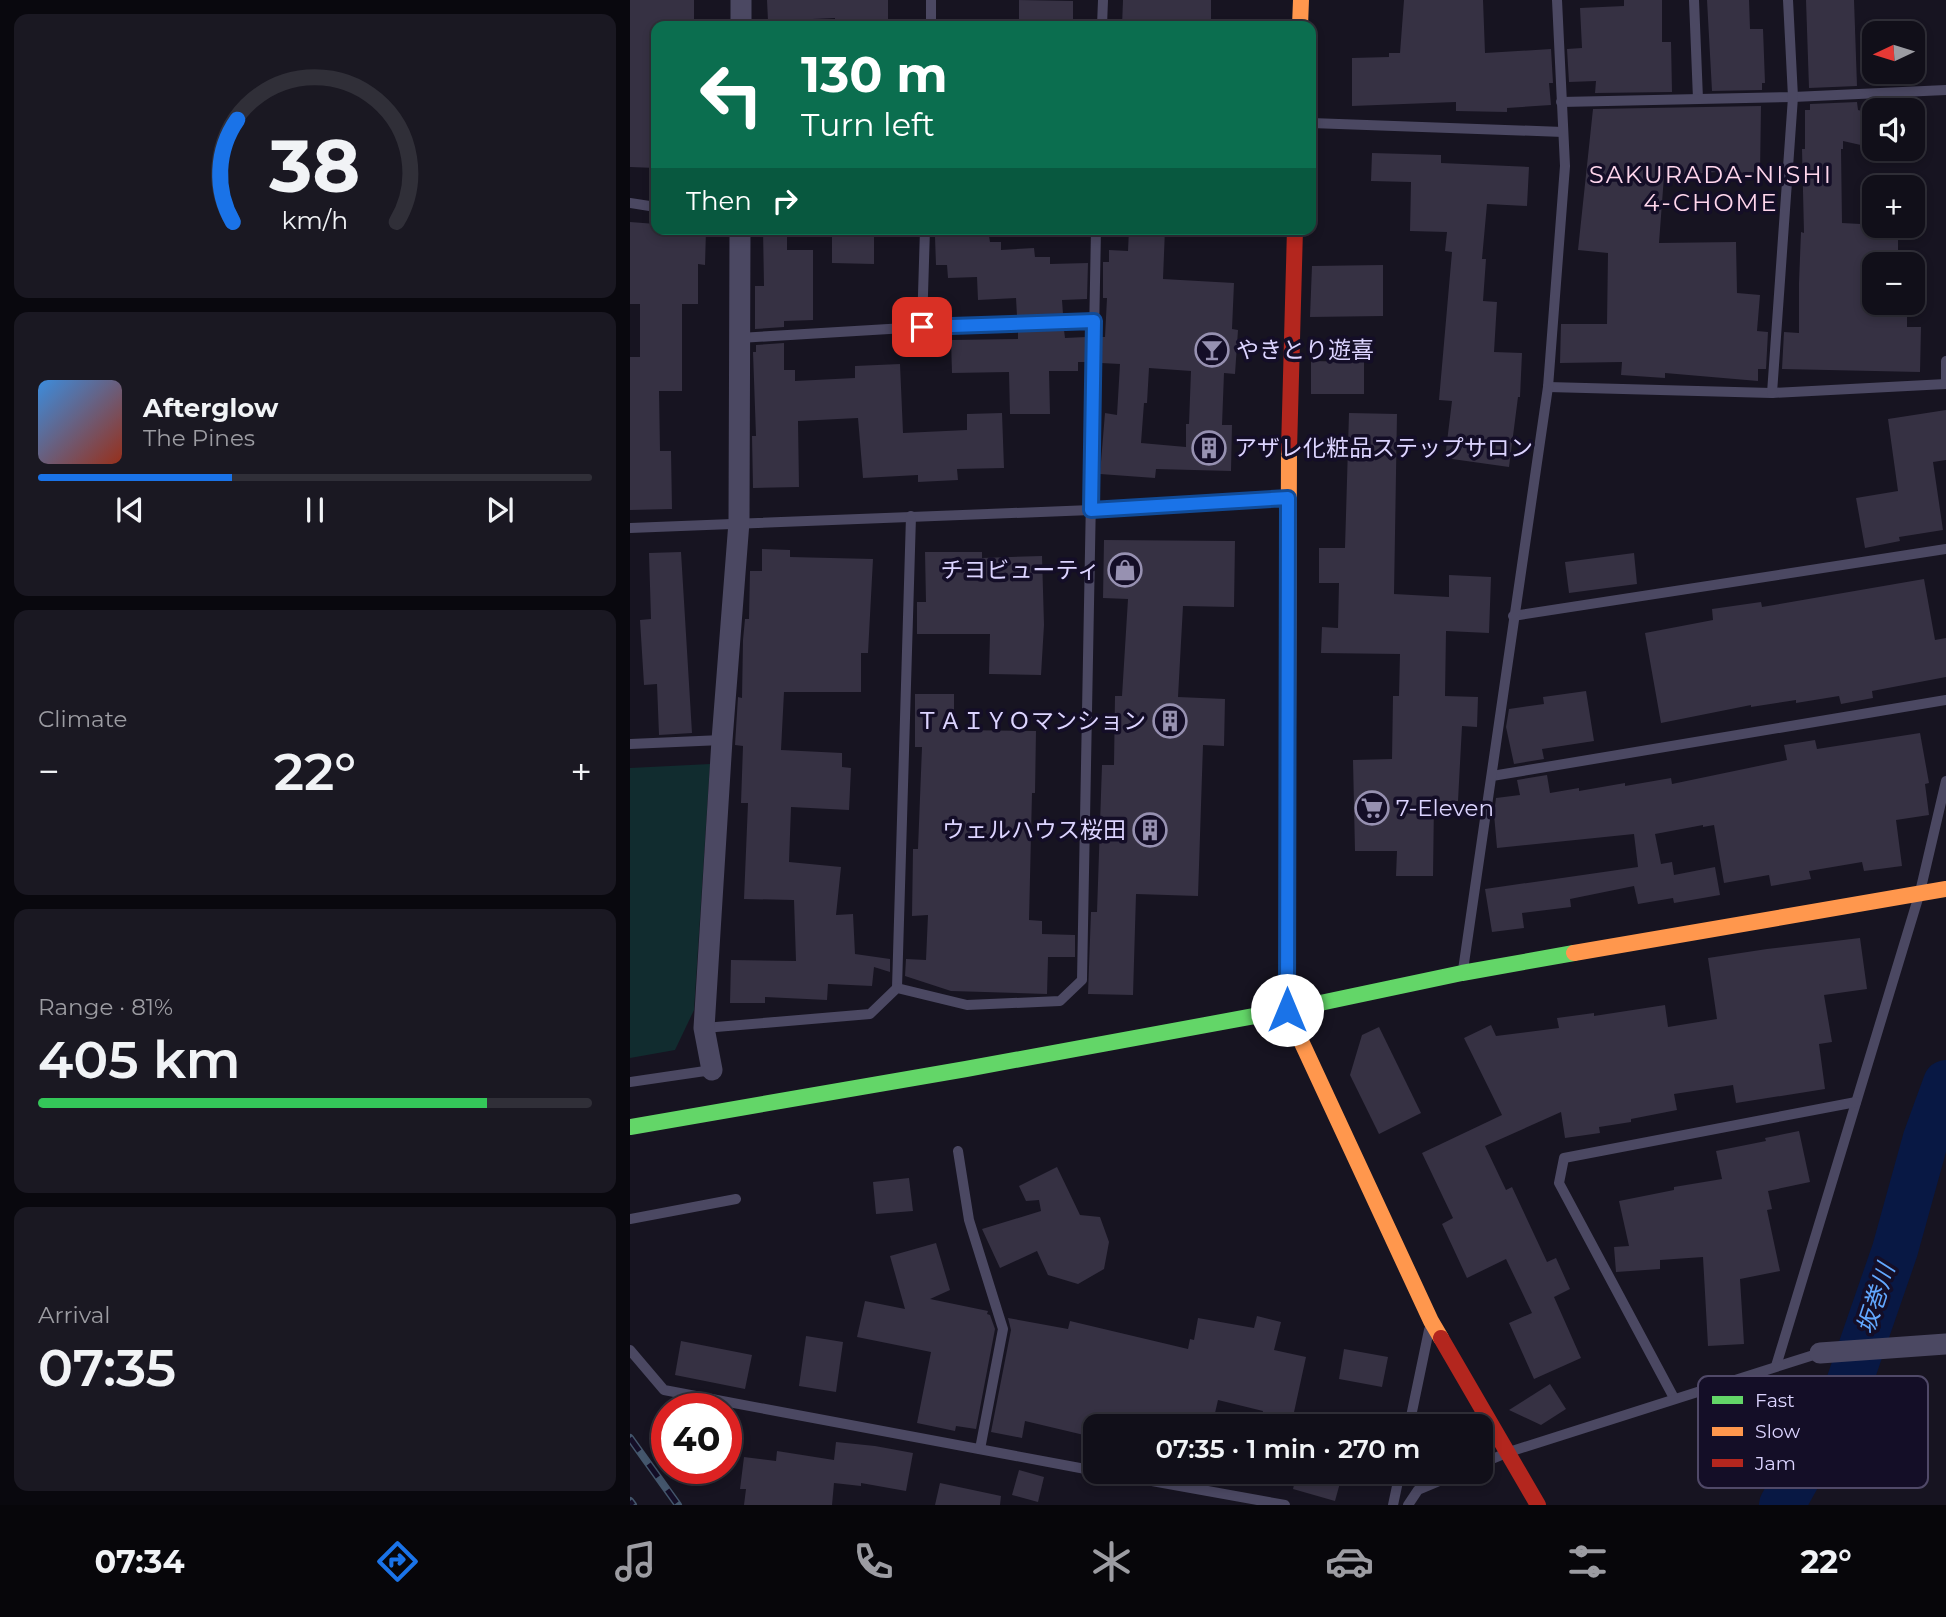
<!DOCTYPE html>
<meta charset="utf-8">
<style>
body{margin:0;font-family:Montserrat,"Noto Sans JP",sans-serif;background:#1a1822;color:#f1f3f6;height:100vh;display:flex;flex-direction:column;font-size:26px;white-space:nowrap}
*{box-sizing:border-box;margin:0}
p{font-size:23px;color:#9c9ca2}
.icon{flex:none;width:38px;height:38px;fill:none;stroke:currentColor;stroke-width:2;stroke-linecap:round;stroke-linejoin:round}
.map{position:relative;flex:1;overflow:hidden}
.drawer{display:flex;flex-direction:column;gap:14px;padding:14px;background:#09080e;width:630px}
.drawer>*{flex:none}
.hud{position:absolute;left:21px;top:21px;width:665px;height:214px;border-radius:14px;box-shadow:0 4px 10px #0003,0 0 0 2px #302f38;background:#0b6e4f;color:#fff;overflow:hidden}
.needle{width:46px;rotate:266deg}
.buttons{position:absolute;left:1232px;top:21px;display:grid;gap:14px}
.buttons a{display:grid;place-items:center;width:63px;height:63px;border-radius:14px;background:#110f19;box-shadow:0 4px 10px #0003,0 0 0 2px #302f38;font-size:35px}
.speed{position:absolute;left:21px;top:1393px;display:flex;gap:14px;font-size:35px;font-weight:700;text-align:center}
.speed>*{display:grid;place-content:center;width:91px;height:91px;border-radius:50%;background:#110f19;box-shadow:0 4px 10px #0003,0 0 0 2px #302f38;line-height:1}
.speed .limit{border:10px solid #d22;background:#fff;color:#111}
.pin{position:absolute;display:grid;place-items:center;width:60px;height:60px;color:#fff;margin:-30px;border-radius:14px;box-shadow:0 4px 10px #0006}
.me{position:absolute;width:77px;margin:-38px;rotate:0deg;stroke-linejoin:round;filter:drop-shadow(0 0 5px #0008)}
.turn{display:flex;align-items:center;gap:24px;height:147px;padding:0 35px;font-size:32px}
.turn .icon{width:91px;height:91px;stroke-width:2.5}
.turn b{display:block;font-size:49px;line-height:60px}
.then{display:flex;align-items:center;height:66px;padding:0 35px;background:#0003;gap:14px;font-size:26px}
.big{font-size:52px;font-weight:600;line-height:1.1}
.drawer .card{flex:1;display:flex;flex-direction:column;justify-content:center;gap:10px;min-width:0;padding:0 24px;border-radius:14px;background:#1a1822}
.drawer .dial{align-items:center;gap:0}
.dial svg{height:182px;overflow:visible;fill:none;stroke:#302f38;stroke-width:7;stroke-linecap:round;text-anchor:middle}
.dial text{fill:#f1f3f6;stroke:none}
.song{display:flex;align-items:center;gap:21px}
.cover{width:84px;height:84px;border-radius:10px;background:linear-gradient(135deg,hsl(210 70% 55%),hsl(10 70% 35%))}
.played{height:7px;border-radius:4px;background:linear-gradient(90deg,#1a73e8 35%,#302f38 35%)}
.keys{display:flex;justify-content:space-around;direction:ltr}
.heat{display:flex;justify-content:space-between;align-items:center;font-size:38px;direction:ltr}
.charge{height:10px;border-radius:5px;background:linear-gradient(90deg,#34c759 81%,#302f38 0)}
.trip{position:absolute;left:453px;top:1414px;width:410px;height:70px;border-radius:14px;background:#110f19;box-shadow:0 4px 10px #0003,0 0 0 2px #302f38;font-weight:600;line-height:70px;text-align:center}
.tabs{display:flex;height:112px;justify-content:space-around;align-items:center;background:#07060a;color:#9c9ca2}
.tabs .icon{width:49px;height:49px}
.tabs .on{color:#1a73e8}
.tabs b{font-size:32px;color:#f1f3f6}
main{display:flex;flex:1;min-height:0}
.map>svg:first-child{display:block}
</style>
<main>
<section class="drawer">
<div class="card dial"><svg viewBox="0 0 100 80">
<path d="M14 69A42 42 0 1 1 86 69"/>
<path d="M14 69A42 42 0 0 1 16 24" stroke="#1a73e8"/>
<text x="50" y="56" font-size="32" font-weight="700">38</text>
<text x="50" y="72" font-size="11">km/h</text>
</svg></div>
<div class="card">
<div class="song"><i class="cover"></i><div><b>Afterglow</b><p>The Pines</p></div></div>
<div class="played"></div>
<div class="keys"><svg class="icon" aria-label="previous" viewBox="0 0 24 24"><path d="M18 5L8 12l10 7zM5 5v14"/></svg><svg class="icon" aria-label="pause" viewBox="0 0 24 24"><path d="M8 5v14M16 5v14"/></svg><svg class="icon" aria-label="next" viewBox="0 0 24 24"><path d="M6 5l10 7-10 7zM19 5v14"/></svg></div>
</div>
<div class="card"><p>Climate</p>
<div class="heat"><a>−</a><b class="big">22°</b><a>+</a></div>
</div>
<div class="card"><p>Range · 81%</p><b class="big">405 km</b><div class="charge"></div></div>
<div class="card"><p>Arrival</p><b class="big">07:35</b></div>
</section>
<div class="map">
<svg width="1316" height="1505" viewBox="0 0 1316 1505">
<rect width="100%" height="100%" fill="#171421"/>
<!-- green -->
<polygon fill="#112c2f" points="80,764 64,1010 45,1050 0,1058 0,768"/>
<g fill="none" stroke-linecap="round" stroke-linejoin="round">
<!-- river -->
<polyline stroke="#081844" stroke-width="46" points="1152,1505 1218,1386 1265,1250 1296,1138 1316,1083"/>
</g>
<!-- building -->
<g fill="#363143" fill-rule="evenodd">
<polygon points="0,0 64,0 64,26 26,26 26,168 0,167"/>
<polygon points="137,0 258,0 258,26 205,26 205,18 138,21"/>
<polygon points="389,0 443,1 443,26 389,26"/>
<polygon points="493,0 581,0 581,26 492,26"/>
<polygon points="774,0 853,0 855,53 921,49 923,83 919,83 921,105 877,108 877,112 826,111 826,102 722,106 722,58 759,57 759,53 770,53"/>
<polygon points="994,0 1032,0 1032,42 1041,42 1042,92 965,93 966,81 939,82 937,49 952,48 950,8 994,6"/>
<polygon points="1077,0 1119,0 1120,29 1133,29 1135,83 1132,83 1132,90 1082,91"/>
<polygon points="1176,0 1224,0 1227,86 1179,88"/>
<polygon points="1227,102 1228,110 1244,114 1244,148 1213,141 1213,149 1211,149 1212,223 1268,226 1268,264 1244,264 1244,303 1277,303 1277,327 1291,327 1290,372 1152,369 1154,332 1169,333 1169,283 1171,232 1174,233 1172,149 1175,149 1175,110 1180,110 1180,104"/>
<polygon points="1131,106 1130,173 1087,172 1034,176 1029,243 1106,242 1107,293 1130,295 1127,331 1138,332 1136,369 1128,369 1128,381 1035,373 1035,378 991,375 992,362 930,363 931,324 977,324 978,253 948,250 963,109"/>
<polygon points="742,153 811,155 811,163 899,167 897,206 857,204 852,259 856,259 853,301 867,302 864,352 892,353 890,397 888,397 879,467 815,458 822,401 809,400 822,252 815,251 817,232 780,231 781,182 741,181"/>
<polygon points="0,222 26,224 26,229 76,230 75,265 68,264 68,304 52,304 52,391 29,391 30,451 41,451 42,509 0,510 0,357 10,357 10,304 0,304"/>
<polygon points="133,229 157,229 157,250 183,250 183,320 154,321 154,327 125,329 125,286 134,286"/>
<polygon points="202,229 244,229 244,264 202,263"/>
<path d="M499 229H535L533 279 604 283 602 329 608 330 605 374 594 373 592 425H602L601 471 526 469 525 478 470 474 475 413 487 415 490 364 471 363 472 337H475L477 298H473V262H479V250L498 251ZM519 368 561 371 559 424H556V447L511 443 514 403H517Z"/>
<polygon points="359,236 360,242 371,242 371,250 404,248 405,257 420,257 420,264 458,263 457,299 432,300 433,314 387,316 386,298 348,300 347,277 318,278 317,265 306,265 305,237"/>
<polygon points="753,265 753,316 680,317 682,266"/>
<polygon points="434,330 435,338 456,337 456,362 448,362 448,371 419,371 420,414 380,414 379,372 322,373 321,340 388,339 388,332"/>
<polygon points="154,343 154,370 165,370 165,381 225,378 225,366 270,364 273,433 337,430 337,414 372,413 374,468 327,469 328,480 288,482 288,475 233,478 228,418 168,421 169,487 123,488 122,436 126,436 123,352 126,352 126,345"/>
<polygon points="681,361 734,362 734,394 681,394"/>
<polygon points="1316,410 1316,460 1303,462 1313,530 1269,537 1270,541 1235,548 1226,498 1268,491 1258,419"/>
<polygon points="719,413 767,414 764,594 819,597 819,575 861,577 859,633 816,631 815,696 848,697 847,727 832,726 828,801 804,801 803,876 766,876 767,851 725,851 723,760 762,759 763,696 769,696 770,654 691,653 692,627 708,628 709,583 689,583 689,548 715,548"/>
<polygon points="474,540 605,541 604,607 553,606 548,697 595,699 594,746 573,745 568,896 506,894 503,995 458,994 461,912 467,912 472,765 484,765 485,696 492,696 498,599 473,598"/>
<polygon points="132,549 160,550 160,557 243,559 238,653 231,653 231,692 154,692 151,750 212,753 212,767 221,768 219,810 161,807 159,862 211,867 206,915 223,914 225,954 260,959 260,972 244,967 242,986 198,984 197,1000 135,997 135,1003 100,1003 101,960 166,961 164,900 114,899 118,803 111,803 113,746 105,745 108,697 112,698 113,640 115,619 119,619 120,571 132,571"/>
<polygon points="51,552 62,733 29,735 27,684 14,685 10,620 21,619 19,553"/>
<polygon points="295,552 352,552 352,558 412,556 414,625 411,675 359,674 360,634 287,634 287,602 296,602"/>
<polygon points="1004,553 1007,584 939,593 935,562"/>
<polygon points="1294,579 1305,640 1316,638 1316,677 1242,691 1243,698 1211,704 1209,696 1166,703 1166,700 1121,707 1121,705 1031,723 1015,633 1083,620 1082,609 1131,602 1132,607"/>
<polygon points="956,691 964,741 912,749 914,759 884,764 876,727 879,709 914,704 913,697"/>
<polygon points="285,694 324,694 324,730 406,731 405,793 402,793 399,920 412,921 412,934 445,935 445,957 418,957 417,994 321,991 275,976 276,959 296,960 298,915 282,916 283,849 288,849 292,747 285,747"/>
<polygon points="1290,733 1299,783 1295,784 1299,815 1266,820 1272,866 1234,871 1232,862 1179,871 1181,879 1141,886 1139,875 1094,883 1084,825 1073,827 1073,825 1025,834 1031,864 1042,862 1044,875 1085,867 1090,895 1044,903 1043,898 1008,904 1004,886 940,899 941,907 892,913 894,928 862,932 855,889 1008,867 1004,834 867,848 864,814 866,798 890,795 887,780 917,775 920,793 949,788 949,791 995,783 995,786 1041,778 1042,784 1157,760 1154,745 1185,740 1187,749"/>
<polygon points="1230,938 1237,989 1194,995 1202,1042 1189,1044 1195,1089 1106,1103 1103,1085 1044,1094 1047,1110 1001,1119 1001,1122 969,1127 970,1133 935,1138 931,1112 855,1146 876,1190 882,1187 917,1262 926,1258 940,1289 924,1297 951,1358 904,1379 879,1323 902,1313 876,1259 837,1278 812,1224 823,1218 792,1153 872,1115 834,1038 861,1025 866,1036 929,1028 927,1018 964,1013 964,1016 1035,1005 1038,1027 1087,1019 1078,958 1137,949"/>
<polygon points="749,1027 791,1113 749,1134 720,1075 732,1035"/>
<polygon points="1169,1131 1180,1182 1138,1191 1142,1209 1137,1210 1150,1271 1110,1279 1114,1344 1078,1346 1073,1257 1030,1260 1030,1269 986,1272 984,1247 999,1246 989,1201 1044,1190 1044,1187 1092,1179 1086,1151 1136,1141 1135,1138"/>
<polygon points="427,1167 450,1215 470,1217 479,1242 474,1269 448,1284 418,1275 407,1251 370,1268 352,1229 411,1211 409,1200 396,1201 389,1186"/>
<polygon points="279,1178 283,1211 246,1214 243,1182"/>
<polygon points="306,1243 320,1290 300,1299 358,1311 357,1314 360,1315 365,1329 346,1429 326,1426 325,1431 287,1423 301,1352 227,1337 235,1301 275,1309 260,1256"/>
<polygon points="627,1316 651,1322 644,1350 676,1357 661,1426 629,1426 633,1411 588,1400 582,1426 456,1426 454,1435 395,1421 392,1438 361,1432 381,1330 378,1318 438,1329 440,1321 558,1349 560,1339 564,1340 568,1318 624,1328"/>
<polygon points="176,1336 213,1342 206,1392 169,1386"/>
<polygon points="51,1341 122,1355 115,1389 45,1375"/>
<polygon points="714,1349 758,1357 752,1387 709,1379"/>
<polygon points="920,1384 936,1409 911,1425 879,1410"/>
<polygon points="206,1442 245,1446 283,1453 276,1491 231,1483 231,1486 204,1483 202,1505 114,1505 116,1489 110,1489 114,1457 146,1461 147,1451 204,1460"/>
<polygon points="389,1470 414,1477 408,1502 382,1495"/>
<polygon points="667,1472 713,1472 705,1501 663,1489"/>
<polygon points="310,1483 371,1496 370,1505 305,1505"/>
</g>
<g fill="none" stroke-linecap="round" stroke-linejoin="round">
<!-- lane -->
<g stroke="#4b4862" stroke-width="10">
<polyline points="1064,0 1068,99"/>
<polyline points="301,26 301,0"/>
<polyline points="472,26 473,0"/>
<polyline points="931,102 1163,97 1316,90"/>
<polyline points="681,123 933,132"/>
<polyline points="0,203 26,207"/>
<polyline points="292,327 295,229"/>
<polyline points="109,338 292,327 464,321"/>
<polyline points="1316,384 1316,361"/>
<polyline points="918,387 1142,393 1316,384"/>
<polyline points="1142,393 1163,97 1158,0"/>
<polyline points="0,528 461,510 655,499"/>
<polyline points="883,616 1316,549"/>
<polyline points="0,744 92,740"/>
<polyline points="862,776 1316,700"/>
<polyline points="833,970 918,387 935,166 927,0"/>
<polyline points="267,988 281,516"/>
<polyline points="74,1028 240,1014 267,988 337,1005 430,1001 452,980 466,229"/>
<polyline points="0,1082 82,1070"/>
<polyline points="328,1151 339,1220 373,1329 350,1449"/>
<polyline points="0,1219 106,1199"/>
<polyline points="0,1350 34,1390 466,1471"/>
<polyline points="1146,1366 1290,892 1316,781"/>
<polyline points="1044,1398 929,1183 934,1158 1226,1102"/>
<polyline points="779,1426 799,1330"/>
<polyline points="850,1464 879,1452 1190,1353"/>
<polyline points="472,1472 655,1505"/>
<polyline points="763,1505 770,1472"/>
<polyline points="778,1505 788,1490 831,1472"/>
</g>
<!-- street -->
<g stroke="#4b4862" stroke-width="21">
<polyline points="111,26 111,0"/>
<polyline points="82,1070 74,1028 92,740 109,522 110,229"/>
<polyline points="1190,1353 1316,1344"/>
</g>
<!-- fast -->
<polyline stroke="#63d668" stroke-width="16" points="0,1127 336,1069 657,1010 832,973 944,953"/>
<!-- slow -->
<g stroke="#ff974d" stroke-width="16">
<polyline points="670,26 671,0"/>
<polyline points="658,731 659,450"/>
<polyline points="944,953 1316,889"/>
<polyline points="658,1013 801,1321 811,1338"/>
</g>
<!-- jam -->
<g stroke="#b3261e" stroke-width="16">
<polyline points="659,450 665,229"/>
<polyline points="658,731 658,1013"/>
<polyline points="811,1338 908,1505"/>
</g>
<defs>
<g id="rail">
<polyline points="0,1438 48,1505"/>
<polyline points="0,1501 3,1505"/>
</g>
</defs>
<!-- rail casing -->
<use href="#rail" stroke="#44566c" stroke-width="8"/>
<!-- rail -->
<use href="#rail" stroke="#140e27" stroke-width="5" stroke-dasharray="16" stroke-linecap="butt"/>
</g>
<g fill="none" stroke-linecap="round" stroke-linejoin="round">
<defs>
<polyline id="route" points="292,327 464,321 461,510 658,498 657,1010"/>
</defs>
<!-- route casing -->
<use href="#route" stroke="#114b97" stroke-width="18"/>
<!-- route -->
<use href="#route" stroke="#1a73e8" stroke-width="12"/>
</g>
<!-- icons -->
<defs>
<symbol id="bar-ring" viewBox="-11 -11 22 22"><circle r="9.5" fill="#140e27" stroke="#9791b1" stroke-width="1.5"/><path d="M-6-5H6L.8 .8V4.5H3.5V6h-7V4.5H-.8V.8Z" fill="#9791b1"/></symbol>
<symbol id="building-ring" viewBox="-11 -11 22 22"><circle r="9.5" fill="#140e27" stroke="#9791b1" stroke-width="1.5"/><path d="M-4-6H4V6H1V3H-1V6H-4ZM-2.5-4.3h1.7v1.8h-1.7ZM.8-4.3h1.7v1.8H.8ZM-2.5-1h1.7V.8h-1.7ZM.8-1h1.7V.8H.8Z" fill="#9791b1"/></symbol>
<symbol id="shop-ring" viewBox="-11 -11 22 22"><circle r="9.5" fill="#140e27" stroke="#9791b1" stroke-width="1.5"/><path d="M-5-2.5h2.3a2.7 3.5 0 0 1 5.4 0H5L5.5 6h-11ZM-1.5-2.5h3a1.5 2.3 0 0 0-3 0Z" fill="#9791b1"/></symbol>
<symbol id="supermarket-ring" viewBox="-11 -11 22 22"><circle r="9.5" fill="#140e27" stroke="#9791b1" stroke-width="1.5"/><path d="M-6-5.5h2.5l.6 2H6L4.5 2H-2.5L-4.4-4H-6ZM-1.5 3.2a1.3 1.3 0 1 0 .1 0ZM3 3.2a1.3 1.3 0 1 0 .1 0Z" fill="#9791b1"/></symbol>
</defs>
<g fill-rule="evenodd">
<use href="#bar-ring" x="563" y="331" width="38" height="38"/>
<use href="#building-ring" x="560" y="429" width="38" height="38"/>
<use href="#shop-ring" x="476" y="551" width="38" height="38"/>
<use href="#building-ring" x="521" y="702" width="38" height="38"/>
<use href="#supermarket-ring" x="723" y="789" width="38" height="38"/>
<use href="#building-ring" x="501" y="811" width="38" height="38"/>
</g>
<g text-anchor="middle" stroke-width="7" stroke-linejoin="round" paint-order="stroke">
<!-- poi labels -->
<g font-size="23" fill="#dcd4ff" stroke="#140e27" text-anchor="start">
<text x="606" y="358">やきとり遊喜</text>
<text x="604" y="456">アザレ化粧品ステップサロン</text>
<text x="470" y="578" text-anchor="end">チヨビューティ</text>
<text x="516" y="729" text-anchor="end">ＴＡＩＹＯマンション</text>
<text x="766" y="816">7-Eleven</text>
<text x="496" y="838" text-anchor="end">ウェルハウス桜田</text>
</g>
<!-- neighbourhood labels -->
<g font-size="24" letter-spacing="2" fill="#ffd6ec" stroke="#140e27">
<text x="1081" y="183">SAKURADA-NISHI<tspan x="1081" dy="28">4-CHOME</tspan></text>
</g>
<!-- water labels -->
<g font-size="24" font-style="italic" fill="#62a8ff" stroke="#140e27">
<text transform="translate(1246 1299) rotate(-72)" y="8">坂巻川</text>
</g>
</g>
<!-- legend -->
<rect x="1068" y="1376" width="230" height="112" rx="10" fill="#140e27" stroke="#504968" stroke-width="2"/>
<rect x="1082" y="1396" width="31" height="8" fill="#63d668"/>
<rect x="1082" y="1427" width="31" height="9" fill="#ff974d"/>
<rect x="1082" y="1459" width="31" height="8" fill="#b3261e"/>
<g font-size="19" fill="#dcd4ff">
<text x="1125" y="1407">Fast</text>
<text x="1125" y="1438">Slow</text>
<text x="1125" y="1470">Jam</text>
</g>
</svg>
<div class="buttons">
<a><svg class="needle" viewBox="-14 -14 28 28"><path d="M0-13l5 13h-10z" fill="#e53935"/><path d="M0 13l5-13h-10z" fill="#9c9ca2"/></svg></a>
<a><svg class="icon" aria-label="sound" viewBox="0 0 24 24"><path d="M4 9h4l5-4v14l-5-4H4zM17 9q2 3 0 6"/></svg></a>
<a>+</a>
<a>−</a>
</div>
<div class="speed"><div class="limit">40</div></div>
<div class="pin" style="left:292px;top:327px;background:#d93025"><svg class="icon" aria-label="arrive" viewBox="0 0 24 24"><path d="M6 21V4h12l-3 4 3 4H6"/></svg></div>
<svg class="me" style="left:657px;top:1010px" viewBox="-20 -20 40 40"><circle r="19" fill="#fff"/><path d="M0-13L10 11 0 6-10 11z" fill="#1a73e8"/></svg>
<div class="trip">07:35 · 1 min · 270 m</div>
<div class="hud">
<div class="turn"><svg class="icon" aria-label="left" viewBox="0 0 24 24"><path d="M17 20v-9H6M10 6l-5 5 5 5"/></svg><div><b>130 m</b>Turn left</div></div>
<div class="then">Then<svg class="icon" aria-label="right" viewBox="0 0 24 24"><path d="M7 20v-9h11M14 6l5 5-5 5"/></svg></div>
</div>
</div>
</main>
<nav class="tabs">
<b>07:34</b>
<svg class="icon on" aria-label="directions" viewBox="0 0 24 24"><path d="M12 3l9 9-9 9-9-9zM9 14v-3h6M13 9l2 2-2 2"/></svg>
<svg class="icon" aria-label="music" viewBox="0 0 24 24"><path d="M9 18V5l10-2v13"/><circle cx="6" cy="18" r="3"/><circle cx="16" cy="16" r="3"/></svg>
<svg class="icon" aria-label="phone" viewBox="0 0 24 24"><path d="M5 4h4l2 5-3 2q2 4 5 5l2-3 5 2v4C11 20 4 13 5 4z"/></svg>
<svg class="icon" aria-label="climate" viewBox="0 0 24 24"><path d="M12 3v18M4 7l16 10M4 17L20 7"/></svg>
<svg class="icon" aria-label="car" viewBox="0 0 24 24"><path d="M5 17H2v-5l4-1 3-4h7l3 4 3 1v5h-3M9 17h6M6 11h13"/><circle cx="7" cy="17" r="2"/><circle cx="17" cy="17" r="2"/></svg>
<svg class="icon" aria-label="filters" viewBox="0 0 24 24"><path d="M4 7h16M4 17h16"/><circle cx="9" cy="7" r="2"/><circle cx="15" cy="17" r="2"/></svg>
<b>22°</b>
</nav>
